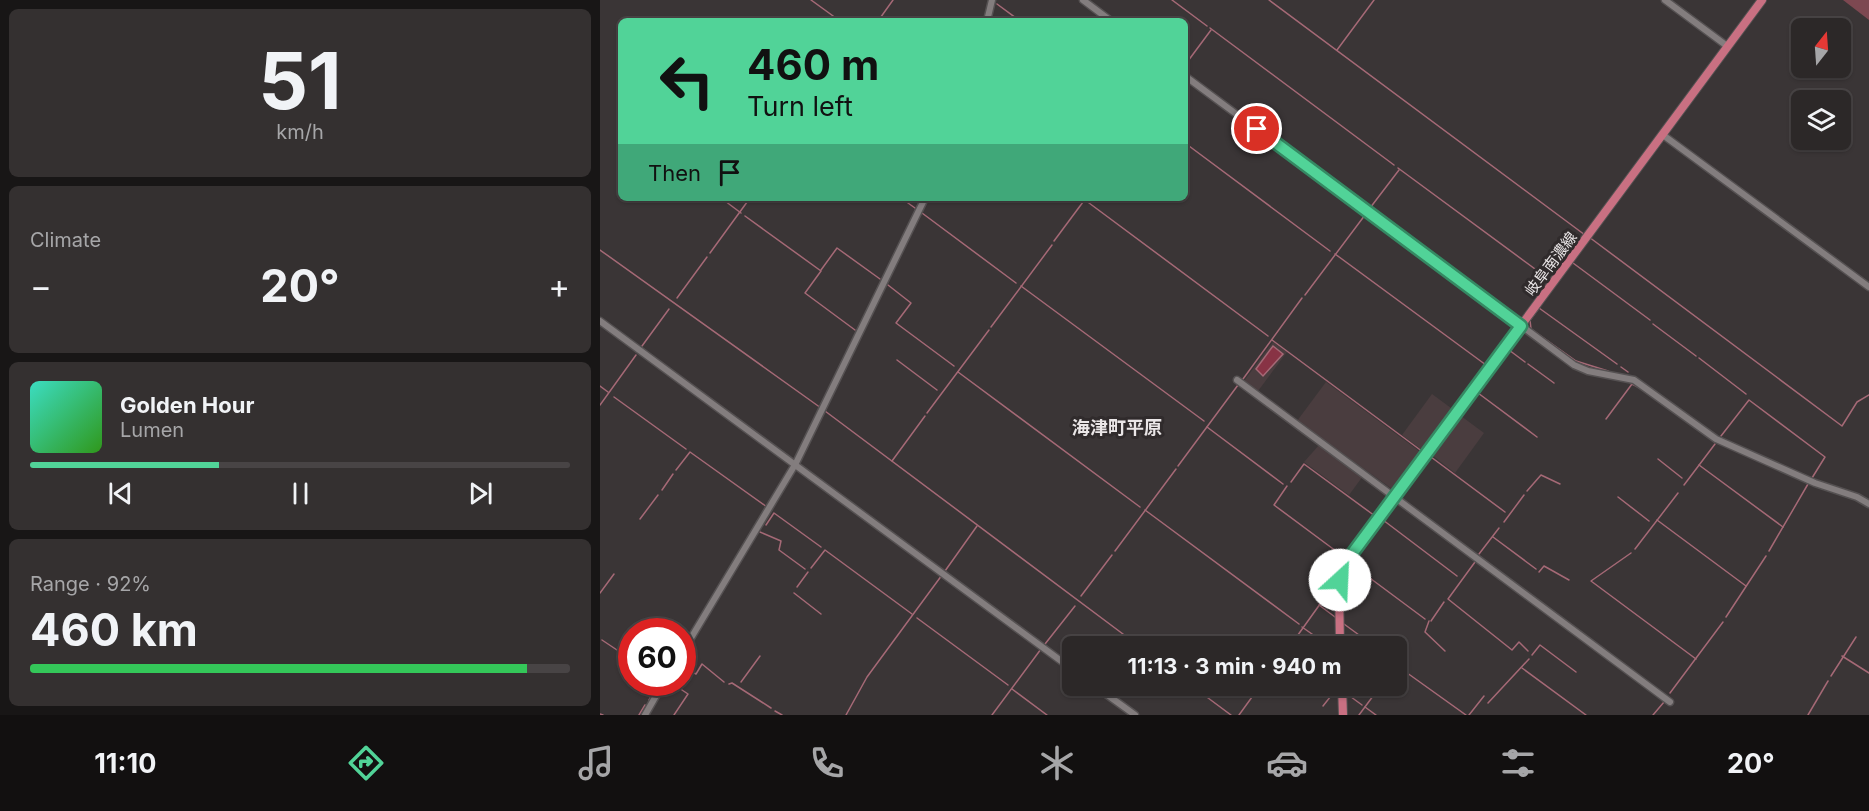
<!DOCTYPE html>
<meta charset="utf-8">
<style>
body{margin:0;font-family:Inter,"Noto Sans JP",sans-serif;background:#343030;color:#f1f3f6;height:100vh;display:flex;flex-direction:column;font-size:22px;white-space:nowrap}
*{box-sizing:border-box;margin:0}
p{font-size:20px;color:#a6a6a8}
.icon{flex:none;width:33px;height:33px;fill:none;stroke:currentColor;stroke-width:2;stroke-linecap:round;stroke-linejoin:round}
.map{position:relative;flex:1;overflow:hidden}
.side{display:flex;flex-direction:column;gap:9px;padding:9px;background:#181616;width:600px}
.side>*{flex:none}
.top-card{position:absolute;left:18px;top:18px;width:570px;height:183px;border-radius:9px;box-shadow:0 2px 4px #0004,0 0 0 2px #484445;background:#51d398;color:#111;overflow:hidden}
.needle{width:39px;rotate:17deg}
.controls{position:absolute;left:1191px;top:18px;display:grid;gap:12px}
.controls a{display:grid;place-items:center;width:60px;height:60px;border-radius:9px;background:#2c2828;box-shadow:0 2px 4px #0004,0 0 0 2px #484445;font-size:30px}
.speed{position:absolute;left:18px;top:618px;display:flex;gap:12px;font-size:30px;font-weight:700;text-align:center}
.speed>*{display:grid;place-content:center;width:78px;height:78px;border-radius:50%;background:#2c2828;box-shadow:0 2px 4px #0004,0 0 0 2px #484445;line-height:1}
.speed .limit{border:9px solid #d22;background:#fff;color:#111}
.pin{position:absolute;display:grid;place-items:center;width:51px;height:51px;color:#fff;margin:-26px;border:3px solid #fff;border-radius:50%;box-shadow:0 2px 6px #0007}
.me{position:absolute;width:66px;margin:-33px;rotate:25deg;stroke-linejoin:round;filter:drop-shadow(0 0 4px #0008)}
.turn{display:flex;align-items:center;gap:21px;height:126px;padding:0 30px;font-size:27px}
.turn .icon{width:78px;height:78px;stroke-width:2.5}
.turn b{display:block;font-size:42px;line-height:51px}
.then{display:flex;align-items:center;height:57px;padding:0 30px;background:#0003;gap:12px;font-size:22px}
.big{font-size:45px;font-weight:700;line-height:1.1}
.side .tile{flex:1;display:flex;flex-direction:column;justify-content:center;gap:9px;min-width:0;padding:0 21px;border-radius:9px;background:#343030}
.side .dial{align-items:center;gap:0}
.dial b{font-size:78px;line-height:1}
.song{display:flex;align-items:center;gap:18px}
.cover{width:72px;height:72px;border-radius:9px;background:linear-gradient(135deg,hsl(170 70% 55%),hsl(110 70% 35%))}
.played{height:6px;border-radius:3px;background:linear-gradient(90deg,#51d398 35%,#484445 35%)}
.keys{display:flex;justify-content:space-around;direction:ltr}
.heat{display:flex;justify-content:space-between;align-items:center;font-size:33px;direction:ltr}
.charge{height:9px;border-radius:4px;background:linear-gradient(90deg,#34c759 92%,#484445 0)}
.trip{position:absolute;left:462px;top:636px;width:345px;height:60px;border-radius:9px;background:#2c2828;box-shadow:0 2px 4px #0004,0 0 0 2px #484445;font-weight:700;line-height:60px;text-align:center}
.tabs{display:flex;height:96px;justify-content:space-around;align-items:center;background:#121010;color:#a6a6a8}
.tabs .icon{width:42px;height:42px}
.tabs .current{color:#51d398}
.tabs b{font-size:27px;color:#f1f3f6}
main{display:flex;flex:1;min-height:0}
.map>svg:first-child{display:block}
</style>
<main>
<section class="side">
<div class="tile dial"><b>51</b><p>km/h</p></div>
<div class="tile"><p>Climate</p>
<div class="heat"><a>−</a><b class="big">20°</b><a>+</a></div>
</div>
<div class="tile">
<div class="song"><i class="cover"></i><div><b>Golden Hour</b><p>Lumen</p></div></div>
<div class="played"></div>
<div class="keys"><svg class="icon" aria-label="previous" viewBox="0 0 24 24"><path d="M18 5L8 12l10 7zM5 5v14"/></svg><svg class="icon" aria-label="pause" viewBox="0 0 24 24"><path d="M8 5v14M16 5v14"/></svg><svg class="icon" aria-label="next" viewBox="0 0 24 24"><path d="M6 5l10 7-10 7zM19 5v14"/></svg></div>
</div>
<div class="tile"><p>Range · 92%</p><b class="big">460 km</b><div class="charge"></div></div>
</section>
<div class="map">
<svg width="1269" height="715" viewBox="0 0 1269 715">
<rect width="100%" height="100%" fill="#3a3536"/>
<!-- built -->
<g fill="#4a3d3f">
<polygon points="673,342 687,352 658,391 644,381"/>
<polygon points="726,382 823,454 795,491 697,421"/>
<polygon points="832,394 855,411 825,452 802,435"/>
<polygon points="861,416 884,433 855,473 832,455"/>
<polygon points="720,444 763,476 749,495 704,462"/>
</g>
<!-- green -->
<polygon fill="#7d4851" points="1243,0 1269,0 1269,20"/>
<!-- water -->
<polygon fill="#883345" stroke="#a56976" stroke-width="1.5" points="673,346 683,354 663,376 656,369"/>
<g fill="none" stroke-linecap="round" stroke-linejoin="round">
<!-- stream -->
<g stroke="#a56976" stroke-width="1.5">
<polyline points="211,0 240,21"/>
<polyline points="572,0 607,26"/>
<polyline points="669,0 985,235"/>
<polyline points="397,4 420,21"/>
<polyline points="278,21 293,0"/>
<polyline points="610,28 794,165"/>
<polyline points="737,50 774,0"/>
<polyline points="585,65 611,30"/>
<polyline points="19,124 21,125"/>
<polyline points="585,143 730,251"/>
<polyline points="798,168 950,280"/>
<polyline points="121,198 141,213"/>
<polyline points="301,198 315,208"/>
<polyline points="485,200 668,336"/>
<polyline points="770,208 799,170"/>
<polyline points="322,213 416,283"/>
<polyline points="145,216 221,271 205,293 255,330"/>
<polyline points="989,237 1242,426 1257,402 1269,395"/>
<polyline points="454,241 486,198"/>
<polyline points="0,250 221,408"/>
<polyline points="110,253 150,198"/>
<polyline points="735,254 886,365"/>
<polyline points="973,263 1050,320"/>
<polyline points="221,270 237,248 280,279"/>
<polyline points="288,285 311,303 296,323 354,366"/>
<polyline points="421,286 604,421"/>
<polyline points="705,295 765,215"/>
<polyline points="77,298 107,257"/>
<polyline points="1053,324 1096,356"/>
<polyline points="391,327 452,245"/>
<polyline points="672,340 823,452"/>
<polyline points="42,346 69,309"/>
<polyline points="906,355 909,350 925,362"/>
<polyline points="1099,358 1146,394"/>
<polyline points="297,360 337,390"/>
<polyline points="928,364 954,383"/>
<polyline points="1021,367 1028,372"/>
<polyline points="896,368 900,363"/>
<polyline points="1008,371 976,361 931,329 930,320 939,308 1017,364"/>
<polyline points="358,372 540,507"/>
<polyline points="643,379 702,298"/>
<polyline points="0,386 8,392"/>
<polyline points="878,393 937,437"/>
<polyline points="14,397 86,449"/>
<polyline points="0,405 36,355"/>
<polyline points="864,410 889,377"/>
<polyline points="225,411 539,646"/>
<polyline points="327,413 389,330"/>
<polyline points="1006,419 1032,384 1040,388"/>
<polyline points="607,427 683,484"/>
<polyline points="1096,428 1109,438"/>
<polyline points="1121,436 1149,400 1225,457 1212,478"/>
<polyline points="831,457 905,512"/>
<polyline points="1058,459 1082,478"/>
<polyline points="292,461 325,416"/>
<polyline points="1099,465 1183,527"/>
<polyline points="578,466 638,385"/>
<polyline points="76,470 90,452 167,507"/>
<polyline points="691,482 704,464 775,516"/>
<polyline points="1084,485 1115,444"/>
<polyline points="687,486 674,505 744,557"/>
<polyline points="62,490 73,474"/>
<polyline points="927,491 941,475 960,484"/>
<polyline points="803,493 859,417"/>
<polyline points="1018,497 1049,521"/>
<polyline points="794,504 783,520 857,576"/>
<polyline points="545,510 699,624"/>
<polyline points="40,519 58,495"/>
<polyline points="1057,520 1146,586"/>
<polyline points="904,522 924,495"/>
<polyline points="166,525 174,513 221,547"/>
<polyline points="160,532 181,541 179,550 205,569"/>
<polyline points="893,537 936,569"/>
<polyline points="769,539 781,522"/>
<polyline points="1035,549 1078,493"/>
<polyline points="515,551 576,469"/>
<polyline points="1169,551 1208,484"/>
<polyline points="1031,553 991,581 1096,659"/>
<polyline points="879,554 899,528"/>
<polyline points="753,559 765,543"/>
<polyline points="875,562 848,599 912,650 919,642 928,651"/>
<polyline points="751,564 825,619"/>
<polyline points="211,568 225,550 312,614"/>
<polyline points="345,571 377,526"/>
<polyline points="939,572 944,566 969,580"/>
<polyline points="197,587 208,572"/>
<polyline points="0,593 14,574"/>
<polyline points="194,593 221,614"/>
<polyline points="481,596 512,555"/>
<polyline points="719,605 735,617"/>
<polyline points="1126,617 1166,556"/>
<polyline points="317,618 408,685"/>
<polyline points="829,621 825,632 845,651"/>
<polyline points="831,621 844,602"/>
<polyline points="744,624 774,646"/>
<polyline points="702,627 729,646"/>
<polyline points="36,632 41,624"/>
<polyline points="2,640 17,650"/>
<polyline points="445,644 475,606"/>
<polyline points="690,646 733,586"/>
<polyline points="932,655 940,645 976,672"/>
<polyline points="27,656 32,659"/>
<polyline points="1242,656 1269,673"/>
<polyline points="796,665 866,715"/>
<polyline points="922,668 986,715"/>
<polyline points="1231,676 1256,637"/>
<polyline points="82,681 89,670 96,674 102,664 124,682"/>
<polyline points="141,682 160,656"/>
<polyline points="129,684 132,683 171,708"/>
<polyline points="592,686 631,715"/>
<polyline points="412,689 447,715"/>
<polyline points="1070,693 1123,622"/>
<polyline points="747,694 762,705"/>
<polyline points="49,700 59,683"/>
<polyline points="888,703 929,659"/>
<polyline points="723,706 738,687"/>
<polyline points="765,707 776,715"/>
<polyline points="175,711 182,715"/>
<polyline points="0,714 3,715"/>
<polyline points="39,715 45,705"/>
<polyline points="74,715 88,694 79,688 82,682"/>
<polyline points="246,715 267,677 342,575"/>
<polyline points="392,715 441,649"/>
<polyline points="639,715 660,686"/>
<polyline points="759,715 779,688"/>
<polyline points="869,715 884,696"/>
<polyline points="1053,715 1064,702"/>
<polyline points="1208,715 1228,681"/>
</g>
<defs>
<g id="tertiary">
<polyline points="483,0 511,21"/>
<polyline points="1065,0 1127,46"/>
<polyline points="387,21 392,0"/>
<polyline points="585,76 974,365 988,371 1034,380 1116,439 1215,483 1257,497 1269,504"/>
<polyline points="1063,135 1269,287"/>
<polyline points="0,321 472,669"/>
<polyline points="637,380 1070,702"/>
<polyline points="82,653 196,463 325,198"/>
<polyline points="495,686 535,715"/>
<polyline points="45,715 64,682"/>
</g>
<g id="primary">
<polyline points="740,646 739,587 749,558 1162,0"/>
<polyline points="742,686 743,715"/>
</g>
</defs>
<!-- tertiary casing -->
<use href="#tertiary" stroke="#555152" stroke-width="9"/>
<!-- primary casing -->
<use href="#primary" stroke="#555152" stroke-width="10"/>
<!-- tertiary -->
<use href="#tertiary" stroke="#837d7e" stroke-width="6"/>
<!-- primary -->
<use href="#primary" stroke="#c97082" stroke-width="8"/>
</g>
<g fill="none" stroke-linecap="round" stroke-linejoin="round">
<defs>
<polyline id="route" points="657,129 921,326 749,558 740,580"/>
</defs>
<!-- route casing -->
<use href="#route" stroke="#358963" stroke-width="15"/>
<!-- route -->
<use href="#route" stroke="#51d398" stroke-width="10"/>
</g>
<g text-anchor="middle" stroke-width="6" stroke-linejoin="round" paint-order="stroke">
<!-- street labels -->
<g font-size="15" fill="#eae6e7" stroke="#302b2c">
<text transform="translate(951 264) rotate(-53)" y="5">岐阜南濃線</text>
</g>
<!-- quarter labels -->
<g font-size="18" font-weight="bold" fill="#eae6e7" stroke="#302b2c">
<text x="517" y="434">海津町平原</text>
</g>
</g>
</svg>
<div class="controls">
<a><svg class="needle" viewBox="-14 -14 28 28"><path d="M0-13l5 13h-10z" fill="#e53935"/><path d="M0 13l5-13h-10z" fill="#a6a6a8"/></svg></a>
<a><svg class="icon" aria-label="layers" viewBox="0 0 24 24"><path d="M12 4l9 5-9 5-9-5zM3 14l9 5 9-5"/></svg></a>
</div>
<div class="speed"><div class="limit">60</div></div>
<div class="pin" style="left:657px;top:129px;background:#d93025"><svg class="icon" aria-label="arrive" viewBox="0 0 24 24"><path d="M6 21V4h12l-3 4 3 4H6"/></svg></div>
<svg class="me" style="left:740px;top:580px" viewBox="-20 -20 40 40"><circle r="19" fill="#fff"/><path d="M0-13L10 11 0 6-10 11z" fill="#51d398"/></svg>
<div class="trip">11:13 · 3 min · 940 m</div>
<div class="top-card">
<div class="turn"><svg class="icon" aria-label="left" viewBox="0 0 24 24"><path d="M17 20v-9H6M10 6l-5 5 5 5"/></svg><div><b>460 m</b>Turn left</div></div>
<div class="then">Then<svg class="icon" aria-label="arrive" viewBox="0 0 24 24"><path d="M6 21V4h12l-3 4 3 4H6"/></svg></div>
</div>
</div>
</main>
<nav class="tabs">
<b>11:10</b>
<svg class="icon current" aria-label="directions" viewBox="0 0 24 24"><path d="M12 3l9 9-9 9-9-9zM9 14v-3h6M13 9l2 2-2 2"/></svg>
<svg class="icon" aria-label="music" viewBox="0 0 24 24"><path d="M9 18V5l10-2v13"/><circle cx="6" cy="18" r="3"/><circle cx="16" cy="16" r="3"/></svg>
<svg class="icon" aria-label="phone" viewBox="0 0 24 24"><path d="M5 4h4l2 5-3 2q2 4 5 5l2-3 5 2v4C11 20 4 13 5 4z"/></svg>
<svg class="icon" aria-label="climate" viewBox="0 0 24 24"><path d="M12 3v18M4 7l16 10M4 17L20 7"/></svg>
<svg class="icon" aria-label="car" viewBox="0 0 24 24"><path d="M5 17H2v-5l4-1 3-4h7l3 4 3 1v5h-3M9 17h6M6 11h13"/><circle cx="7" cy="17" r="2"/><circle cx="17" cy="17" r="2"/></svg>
<svg class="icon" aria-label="filters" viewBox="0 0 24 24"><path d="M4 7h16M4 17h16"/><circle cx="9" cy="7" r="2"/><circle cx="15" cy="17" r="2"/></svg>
<b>20°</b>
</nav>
